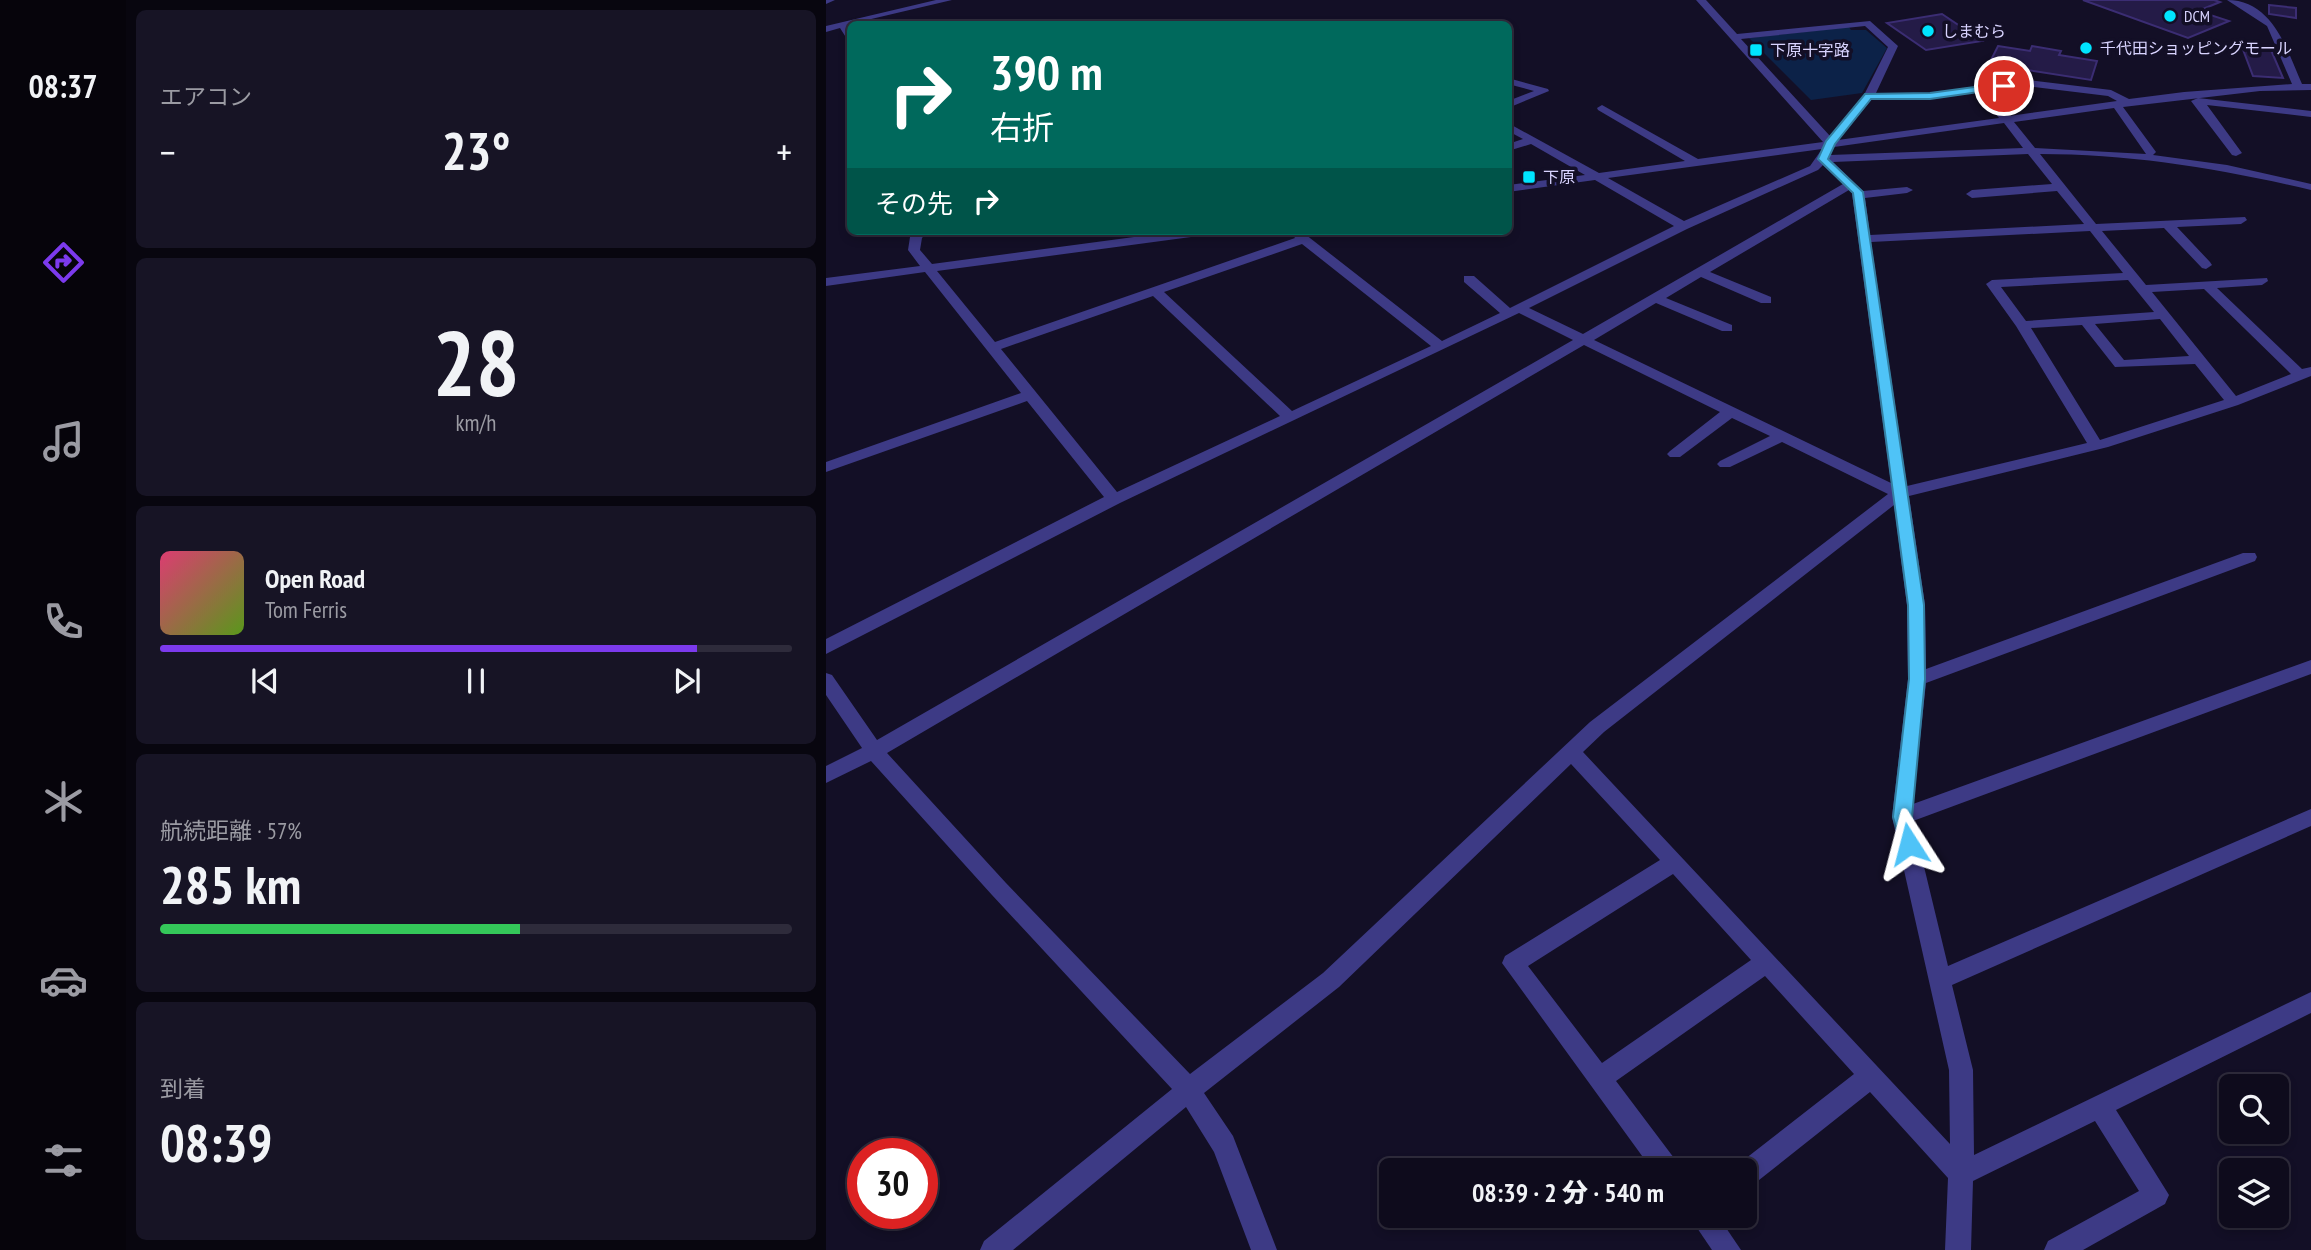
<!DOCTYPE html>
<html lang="ja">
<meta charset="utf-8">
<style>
body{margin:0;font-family:"PT Sans Narrow","Noto Sans JP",sans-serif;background:#171425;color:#f1f3f6;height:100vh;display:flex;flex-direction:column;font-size:26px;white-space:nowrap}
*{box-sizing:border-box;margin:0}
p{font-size:23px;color:#9b9ba3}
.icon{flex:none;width:38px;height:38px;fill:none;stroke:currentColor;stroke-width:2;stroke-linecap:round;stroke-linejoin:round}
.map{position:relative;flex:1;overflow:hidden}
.details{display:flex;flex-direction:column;gap:10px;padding:10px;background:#08060f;width:700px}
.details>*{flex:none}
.guide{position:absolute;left:21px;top:21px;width:665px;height:214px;border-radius:10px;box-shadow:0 4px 10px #0003,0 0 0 2px #2e2b3b;background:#00695c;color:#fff;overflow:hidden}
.buttons{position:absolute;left:1393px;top:1074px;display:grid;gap:14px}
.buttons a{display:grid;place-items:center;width:70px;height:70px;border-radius:10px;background:#0e0b1c;box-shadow:0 4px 10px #0003,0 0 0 2px #2e2b3b;font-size:35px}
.speed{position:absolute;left:21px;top:1138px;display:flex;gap:14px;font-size:35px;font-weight:700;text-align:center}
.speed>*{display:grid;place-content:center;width:91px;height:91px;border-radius:50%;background:#0e0b1c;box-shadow:0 4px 10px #0003,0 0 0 2px #2e2b3b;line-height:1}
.speed .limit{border:10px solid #d22;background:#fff;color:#111}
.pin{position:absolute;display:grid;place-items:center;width:60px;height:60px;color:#fff;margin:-30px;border:4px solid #fff;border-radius:50%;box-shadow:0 2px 7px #0007}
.me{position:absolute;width:77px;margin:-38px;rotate:351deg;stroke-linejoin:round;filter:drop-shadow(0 0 5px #0008)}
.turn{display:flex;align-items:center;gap:24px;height:147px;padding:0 28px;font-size:32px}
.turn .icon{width:91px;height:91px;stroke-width:2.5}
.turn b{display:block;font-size:49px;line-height:60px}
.then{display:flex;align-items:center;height:66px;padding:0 28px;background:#0003;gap:14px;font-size:26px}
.big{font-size:52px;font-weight:800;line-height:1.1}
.details .card{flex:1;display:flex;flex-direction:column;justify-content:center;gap:10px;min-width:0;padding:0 24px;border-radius:10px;background:#171425}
.details .dial{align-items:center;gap:0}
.dial b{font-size:91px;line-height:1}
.song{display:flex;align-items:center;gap:21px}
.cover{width:84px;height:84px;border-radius:10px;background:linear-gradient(135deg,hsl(340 70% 55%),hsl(90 70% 35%))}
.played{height:7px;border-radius:4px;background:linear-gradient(90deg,#7c3aed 85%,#2e2b3b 85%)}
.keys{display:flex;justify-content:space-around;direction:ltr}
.heat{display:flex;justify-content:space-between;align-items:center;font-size:38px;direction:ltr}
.charge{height:10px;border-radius:5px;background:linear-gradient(90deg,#34c759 57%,#2e2b3b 0)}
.trip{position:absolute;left:553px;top:1158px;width:378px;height:70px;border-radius:10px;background:#0e0b1c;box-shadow:0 4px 10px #0003,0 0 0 2px #2e2b3b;font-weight:800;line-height:70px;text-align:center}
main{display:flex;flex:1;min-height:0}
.tabs{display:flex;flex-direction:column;width:126px;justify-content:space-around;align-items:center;background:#06040b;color:#9b9ba3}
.tabs .icon{width:49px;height:49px}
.tabs .selected{color:#7c3aed}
.tabs b{font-size:32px;color:#f1f3f6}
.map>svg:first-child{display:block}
</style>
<main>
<nav class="tabs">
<b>08:37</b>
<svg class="icon selected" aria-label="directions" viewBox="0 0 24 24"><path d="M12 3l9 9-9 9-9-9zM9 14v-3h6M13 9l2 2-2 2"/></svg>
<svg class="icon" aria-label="music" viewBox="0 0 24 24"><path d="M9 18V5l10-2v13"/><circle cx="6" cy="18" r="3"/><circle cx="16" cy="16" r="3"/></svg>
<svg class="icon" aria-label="phone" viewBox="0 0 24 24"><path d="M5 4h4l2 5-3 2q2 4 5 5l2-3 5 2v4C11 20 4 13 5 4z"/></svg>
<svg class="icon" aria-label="climate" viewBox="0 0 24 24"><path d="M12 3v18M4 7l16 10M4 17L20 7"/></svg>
<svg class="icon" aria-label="car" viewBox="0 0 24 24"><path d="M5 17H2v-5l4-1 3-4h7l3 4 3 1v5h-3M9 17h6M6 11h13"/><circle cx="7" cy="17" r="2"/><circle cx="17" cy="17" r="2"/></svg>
<svg class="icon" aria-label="filters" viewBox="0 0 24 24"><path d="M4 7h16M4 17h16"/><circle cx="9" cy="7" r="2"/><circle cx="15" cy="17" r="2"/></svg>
</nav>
<section class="details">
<div class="card"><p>エアコン</p>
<div class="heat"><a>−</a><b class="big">23°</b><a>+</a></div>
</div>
<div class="card dial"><b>28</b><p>km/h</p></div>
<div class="card">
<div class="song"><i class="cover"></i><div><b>Open Road</b><p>Tom Ferris</p></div></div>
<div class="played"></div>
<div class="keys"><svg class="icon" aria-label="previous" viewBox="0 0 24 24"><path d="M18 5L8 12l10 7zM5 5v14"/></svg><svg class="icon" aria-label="pause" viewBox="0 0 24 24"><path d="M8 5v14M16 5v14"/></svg><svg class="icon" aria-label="next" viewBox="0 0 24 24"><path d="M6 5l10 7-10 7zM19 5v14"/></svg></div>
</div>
<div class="card"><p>航続距離 · 57%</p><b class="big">285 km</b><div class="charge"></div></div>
<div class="card"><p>到着</p><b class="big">08:39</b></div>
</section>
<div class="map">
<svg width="1485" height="1250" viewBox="0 0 1485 1250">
<rect width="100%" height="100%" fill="#130f26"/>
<!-- water -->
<polygon fill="#0c2248" points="1023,27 1025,30 1040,30 1061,48 1036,93 985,100 923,38"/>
<!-- building -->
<g fill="#241b47" stroke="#3b2d73" stroke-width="2">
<polygon points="1257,0 1388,0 1394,2 1372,11 1403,21 1362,38"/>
<polygon points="1443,5 1470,8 1470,18 1443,14"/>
<polygon points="1116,14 1156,41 1100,50 1061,23"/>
<polygon points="1172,46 1204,51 1206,46 1235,51 1233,55 1271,61 1265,80 1163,64"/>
<polygon points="1416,47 1445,50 1457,78 1427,76"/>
</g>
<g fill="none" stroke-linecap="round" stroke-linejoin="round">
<!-- minor -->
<g fill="#3d3a85" fill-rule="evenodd">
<polygon points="0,0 9,0 0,4"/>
<polygon points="110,0 126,0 24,24 24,40 21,39 14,28 0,32 0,26"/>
<path d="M870 0H880L911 34 1044 21 1072 46 1050 93H1104L1173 84 1172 80 1177 77 1285 90 1303 99 1358 92 1466 84 1441 26 1401 0C1447 0 1461 50 1476 84H1485V90L1434 91 1297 107 1330 152 1327 155 1401 165 1485 184V190C1396 169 1306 154 1214 154L1270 224 1419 217 1421 220 1415 224 1351 227 1384 262 1386 265 1380 269 1376 268 1338 228 1276 231 1320 285 1441 278 1442 281 1436 285 1391 288 1476 369 1485 367V376L1412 405 1282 447 1083 496 1099 605 1100 669 1417 553H1429L1431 557 1429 561 1100 683 1087 804 1485 660V674L1087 821 1122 966 1485 809V826L1126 985 1147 1070 1148 1155 1485 992V1013L1290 1110 1343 1195 1339 1204 1257 1250H1218L1222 1241 1313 1191 1269 1121 1147 1181 1145 1250H1119L1122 1178 1044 1092 928 1184 919 1187V1171H908L910 1166 1028 1074 939 976 790 1081 851 1162 854 1171H827L676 963 679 956 834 860 745 764 513 987 378 1093 407 1136 451 1250H425L388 1152 360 1107 187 1250H154L158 1241 346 1089 166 895 45 761 0 783V766L36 748 0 695V673L6 675 51 740 747 340 693 313 294 503 0 654V639L278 497 201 401 0 472V462L195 393 99 272 0 286V278L94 266 82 250 84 237 89 231H102L96 238 94 250 106 264 353 231H386L380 235 111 271 169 342 469 238 464 231H475L616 341 674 313 638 282V276H648L684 308 848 226 769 180 682 192V185L759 175 705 144 682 151V144L697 139 682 131V123L773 173 859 161 772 110 771 108 776 105 872 159 997 142ZM1039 26 1062 47 1038 95 1004 136 915 39ZM1183 84 1282 96 1291 101 1183 116 1163 91 1182 88ZM1153 92 1173 118 1012 140 1046 99H1104ZM1288 108 1320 154 1209 148 1188 122ZM1178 123 1197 148 1004 155 1008 147ZM996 149 984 166 858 221 782 178ZM1202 154 1226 184 1146 190 1140 194 1146 198 1231 191 1258 224 1044 235 1039 198 1081 193 1087 190 1081 187 1037 191 1007 162ZM997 165 1017 184 757 334 703 308 861 229 992 170ZM1023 190 1026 193 1065 483 768 340 830 303 896 331H906V325L840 298 875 277 935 303H945V297L884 272ZM1264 231 1297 273 1166 280 1160 284 1190 326 1261 443 1081 486 1045 242ZM476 244 605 346 466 411 338 292ZM1302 280 1328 312 1200 321 1175 287ZM1378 289 1465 374 1410 396 1326 292ZM327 296 454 416 291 492 175 349ZM1334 319 1363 356 1298 360 1269 324ZM1256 325 1289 367 1369 364 1398 400 1274 440 1205 328ZM758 345 894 412 844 451 841 454 844 457H854L906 418 944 436 894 461 891 464 894 467H904L956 442 1062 494 764 722 497 973 364 1074 180 883 61 753ZM1068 505 1081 605 1082 679 1066 817 1123 1070 1124 1144 757 752 778 732ZM847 874 925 960 776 1063 702 966Z"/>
<polygon points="682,78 722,89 723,91 682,108 682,101 708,91 682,84"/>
<polygon points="1372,98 1485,111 1485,117 1381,105 1416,153 1410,156 1406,155 1365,101"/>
<polygon points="863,1216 892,1216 915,1250 886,1250"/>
</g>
</g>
<!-- route -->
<polygon fill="#4fc3f7" stroke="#337fa1" stroke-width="2" points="1178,83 1181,84 1181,88 1104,99 1045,99 1009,144 1002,159 1037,192 1098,605 1099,679 1086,817 1092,844 1089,849 1083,852 1076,849 1067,817 1083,679 1082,605 1027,193 992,159 1000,141 1039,94 1104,93"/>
<!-- markers -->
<g fill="#00e5ff" stroke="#130f26" stroke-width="2.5">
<circle cx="1344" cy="16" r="7"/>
<circle cx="1102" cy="31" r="7"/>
<circle cx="1260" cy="48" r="7"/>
<rect x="923" y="43" width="14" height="14" rx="3.5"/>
<rect x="696" y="170" width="14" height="14" rx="3.5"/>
</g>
<g text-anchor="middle" stroke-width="7" stroke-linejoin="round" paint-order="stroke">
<!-- far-poi labels -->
<g font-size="16" fill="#d9d4ff" stroke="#130f26" text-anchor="start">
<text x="1358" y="22">DCM</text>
<text x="1116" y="37">しまむら</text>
<text x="1274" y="54">千代田ショッピングモール</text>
<text x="944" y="56">下原十字路</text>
<text x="717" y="183">下原</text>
</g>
</g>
</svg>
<div class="buttons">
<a><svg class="icon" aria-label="search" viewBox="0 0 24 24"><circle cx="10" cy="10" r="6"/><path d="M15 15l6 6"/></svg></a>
<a><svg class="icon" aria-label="layers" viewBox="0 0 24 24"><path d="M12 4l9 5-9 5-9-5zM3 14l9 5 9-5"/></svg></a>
</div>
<div class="speed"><div class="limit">30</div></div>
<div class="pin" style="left:1178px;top:86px;background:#d93025"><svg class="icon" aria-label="arrive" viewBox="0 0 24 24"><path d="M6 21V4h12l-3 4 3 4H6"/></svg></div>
<svg class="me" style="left:1083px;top:844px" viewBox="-20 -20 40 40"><path d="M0-17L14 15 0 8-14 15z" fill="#4fc3f7" stroke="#fff" stroke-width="4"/></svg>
<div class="trip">08:39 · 2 分 · 540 m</div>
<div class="guide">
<div class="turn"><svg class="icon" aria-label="right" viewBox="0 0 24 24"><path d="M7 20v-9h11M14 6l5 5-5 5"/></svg><div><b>390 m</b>右折</div></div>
<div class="then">その先<svg class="icon" aria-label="right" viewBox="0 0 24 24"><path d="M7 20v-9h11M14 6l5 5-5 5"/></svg></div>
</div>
</div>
</main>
